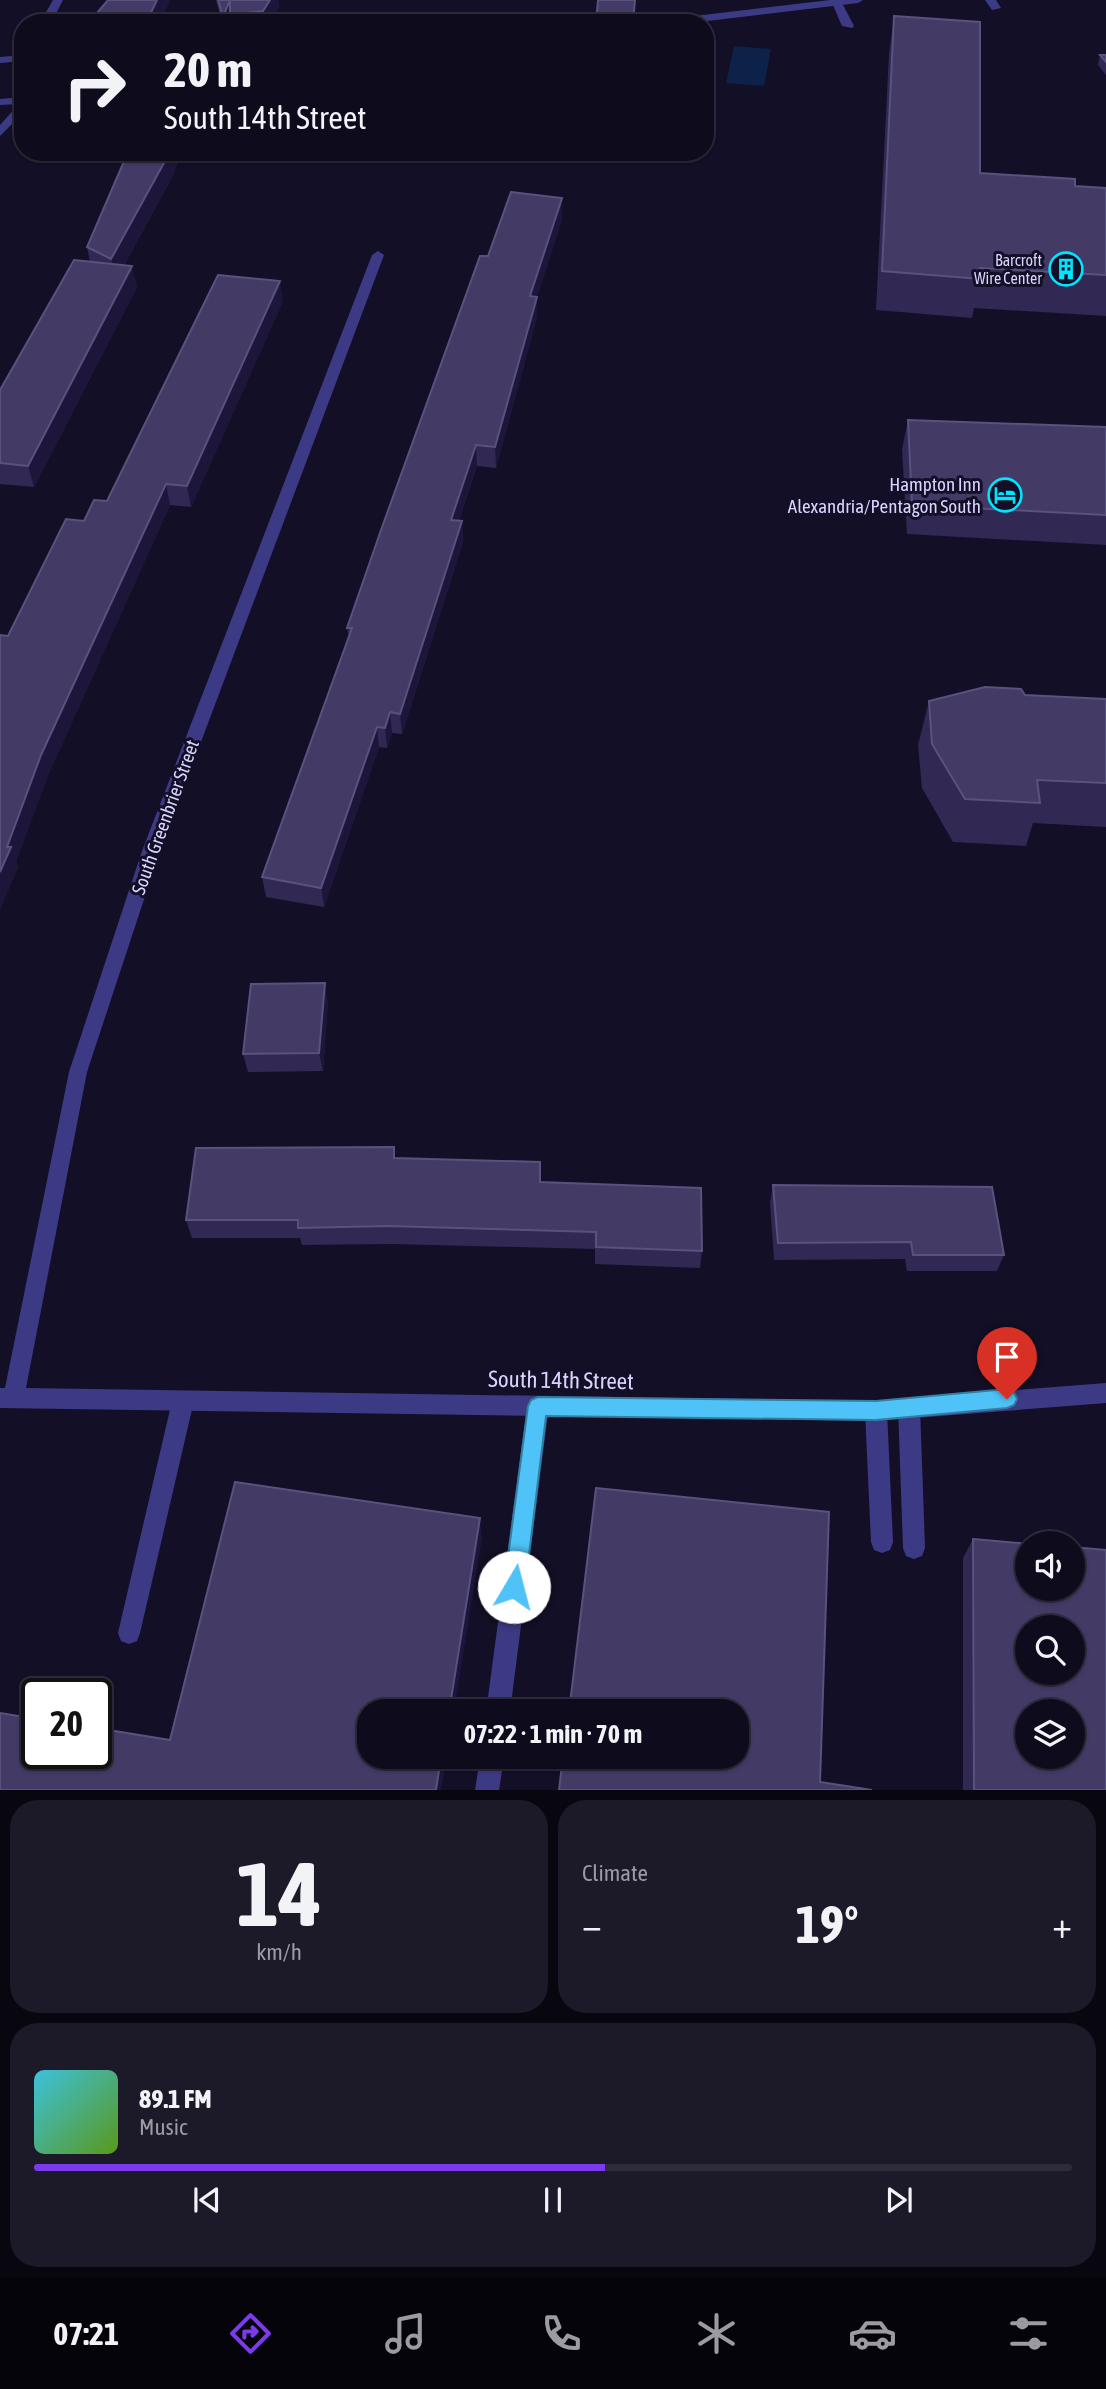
<!DOCTYPE html>
<meta charset="utf-8">
<style>
body{margin:0;font-family:"Asap Condensed",sans-serif;background:#1c1929;color:#f1f3f6;height:100vh;display:flex;flex-direction:column;font-size:26px;white-space:nowrap}
*{box-sizing:border-box;margin:0}
p{font-size:23px;color:#9b9ba3}
.icon{flex:none;width:38px;height:38px;fill:none;stroke:currentColor;stroke-width:2;stroke-linecap:round;stroke-linejoin:round}
.map{position:relative;height:1790px;overflow:hidden}
.sheet{display:flex;flex-direction:column;gap:10px;padding:10px;background:#08060f;flex:1}
.sheet>*{flex:none}
.guide{position:absolute;left:14px;top:14px;width:700px;height:147px;border-radius:28px;box-shadow:0 2px 5px #0004,0 0 0 2px #2e2b3b;background:#0e0b1c;color:#f1f3f6;overflow:hidden}
.controls{position:absolute;left:1015px;top:1531px;display:grid;gap:14px}
.controls a{display:grid;place-items:center;width:70px;height:70px;border-radius:50%;background:#0e0b1c;box-shadow:0 2px 5px #0004,0 0 0 2px #2e2b3b;font-size:35px}
.speed{position:absolute;left:21px;top:1678px;display:flex;gap:14px;font-size:35px;font-weight:700;text-align:center}
.speed>*{display:grid;place-content:center;width:91px;height:91px;border-radius:50%;background:#0e0b1c;box-shadow:0 2px 5px #0004,0 0 0 2px #2e2b3b;line-height:1}
.speed .limit{border:4px solid #111;border-radius:10px;background:#fff;color:#111}
.pin{position:absolute;display:grid;place-items:center;width:60px;height:60px;color:#fff;margin:-72px -30px;border-radius:50% 50% 50% 0;rotate:-45deg;box-shadow:0 0 7px #0007}
.pin .icon{rotate:45deg}
.me{position:absolute;width:77px;margin:-38px;rotate:8deg;stroke-linejoin:round;filter:drop-shadow(0 0 5px #0008)}
.turn{display:flex;align-items:center;gap:24px;height:147px;padding:0 35px;font-size:32px}
.turn .icon{width:91px;height:91px;stroke-width:2.5}
.turn b{display:block;font-size:49px;line-height:60px}
.big{font-size:52px;font-weight:700;line-height:1.1}
.sheet .card{flex:1;display:flex;flex-direction:column;justify-content:center;gap:10px;min-width:0;padding:0 24px;border-radius:28px;background:#1c1929}
.sheet .dial{align-items:center;gap:0}
.dial b{font-size:91px;line-height:1}
.song{display:flex;align-items:center;gap:21px}
.cover{width:84px;height:84px;border-radius:10px;background:linear-gradient(135deg,hsl(190 70% 55%),hsl(90 70% 35%))}
.played{height:7px;border-radius:4px;background:linear-gradient(90deg,#7c3aed 55%,#2e2b3b 55%)}
.keys{display:flex;justify-content:space-around;direction:ltr}
.heat{display:flex;justify-content:space-between;align-items:center;font-size:38px;direction:ltr}
.sheet .tiles{flex:1;display:grid;gap:10px;grid-template-columns:1fr 1fr}
.card:last-child{grid-column:span 2}
.trip{position:absolute;left:357px;top:1699px;width:392px;height:70px;border-radius:28px;background:#0e0b1c;box-shadow:0 2px 5px #0004,0 0 0 2px #2e2b3b;font-weight:700;line-height:70px;text-align:center}
.dock{display:flex;height:112px;justify-content:space-around;align-items:center;background:#06040b;color:#9b9ba3}
.dock .icon{width:49px;height:49px}
.dock .selected{color:#7c3aed}
.dock b{font-size:32px;color:#f1f3f6}
.map>svg:first-child{display:block}
</style>
<div class="map">
<svg width="1106" height="1791" viewBox="0 0 1106 1791">
<rect width="100%" height="100%" fill="#130f26"/>
<!-- water -->
<polygon fill="#0c2248" points="734,46 771,49 764,86 726,83"/>
<g fill="none" stroke-linecap="round" stroke-linejoin="round">
<!-- lane -->
<g fill="#3d3a85" fill-rule="evenodd">
<polygon points="985,0 996,0 1001,8 992,10"/>
<polygon points="833,1 842,3 854,26 852,28 842,26 832,3"/>
<polygon points="183,1391 191,1394 194,1401 140,1633 137,1641 129,1644 121,1641 118,1633 172,1401 175,1394"/>
<polygon points="538,1396 546,1399 549,1406 510,1712 486,1712 527,1406 530,1399"/>
<polygon points="909,1397 917,1400 920,1407 925,1548 922,1556 914,1559 906,1556 903,1548 898,1407 901,1400"/>
<polygon points="876,1401 884,1404 887,1411 893,1542 890,1550 882,1553 874,1550 871,1542 865,1411 868,1404"/>
<polygon points="480,1757 504,1757 499,1791 475,1791"/>
</g>
<!-- street -->
<g fill="#3d3a85" fill-rule="evenodd">
<polygon points="53,0 63,0 51,23 40,23"/>
<polygon points="830,0 863,0 858,3 691,23 656,23 661,20"/>
<polygon points="23,55 23,61 0,63 0,57"/>
<polygon points="23,97 23,113 0,136 0,125 19,104 0,105 0,99"/>
<polygon points="378,251 384,255 160,851 87,1072 26,1388 876,1401 1106,1383 1106,1403 876,1421 0,1408 0,1388 5,1388 69,1072 142,851 372,255"/>
</g>
</g>
<!-- wall -->
<g fill="#312854">
<polygon points="108,0 170,0 159,23 91,23 91,20"/>
<polygon points="216,0 278,0 279,7 270,23 222,23"/>
<polygon points="894,16 980,173 1075,186 1106,188 1106,316 974,308 972,318 876,310 889,54"/>
<polygon points="1100,55 1106,55 1106,75 1098,65"/>
<polygon points="128,152 182,152 171,179 124,265 137,287 34,487 0,484 0,390 90,262 87,247"/>
<polygon points="562,219 537,297 537,317 496,468 477,466 459,520 462,521 463,542 402,734 392,733 387,748 379,747 324,907 266,897 262,877 349,638 347,628 488,256"/>
<polygon points="283,301 191,507 170,505 48,775 16,861 18,867 0,909 0,635 8,636 84,521 107,501"/>
<polygon points="908,420 1106,427 1106,545 907,534 902,449"/>
<polygon points="1025,695 1106,699 1106,827 1033,823 1026,846 953,842 922,788 918,745 929,701"/>
<polygon points="328,1002 323,1071 248,1072 243,1054"/>
<polygon points="396,1158 541,1182 702,1251 700,1268 595,1264 595,1249 392,1244 302,1245 300,1238 192,1238 186,1220"/>
<polygon points="773,1185 1004,1255 997,1271 907,1271 905,1259 774,1260 770,1203"/>
<polygon points="973,1539 1106,1790 963,1790 963,1558"/>
</g>
<!-- shaded-wall -->
<g fill="#1d163a">
<polygon points="157,0 170,0 159,23 146,23"/>
<polygon points="230,0 278,0 279,7 270,23 224,23 223,17"/>
<polygon points="170,152 182,152 171,179 116,279 111,259"/>
<polygon points="562,198 562,219 531,316 530,296"/>
<polygon points="132,266 137,287 34,487 28,466"/>
<polygon points="280,281 283,301 191,507 187,486"/>
<polygon points="537,297 537,317 496,468 495,447"/>
<polygon points="476,445 477,466 452,540 451,520"/>
<polygon points="166,484 170,505 48,775 16,861 18,867 0,909 0,872 7,847 41,755"/>
<polygon points="462,521 463,542 402,734 400,714"/>
<polygon points="390,712 392,733 387,748 385,728"/>
<polygon points="377,727 379,747 324,907 321,888"/>
<polygon points="325,983 328,1002 323,1071 319,1053"/>
<polygon points="480,1518 482,1538 454,1712 449,1712"/>
<polygon points="441,1757 447,1757 441,1790 436,1790"/>
</g>
<!-- building -->
<g fill="#433a66" stroke="#5a527e" stroke-width="2" fill-rule="evenodd">
<polygon points="108,0 157,0 146,23 91,20"/>
<polygon points="218,0 270,0 263,11 230,15 230,0 223,17"/>
<polygon points="598,0 635,0 633,23 596,23"/>
<polygon points="894,16 980,22 980,173 1075,179 1075,186 1106,188 1106,275 980,268 980,279 882,271"/>
<polygon points="1100,55 1106,55 1106,62"/>
<polygon points="128,152 170,152 111,259 87,247"/>
<polygon points="511,192 562,198 530,296 537,297 495,447 476,445 451,520 462,521 400,714 390,712 385,728 377,727 321,888 262,877 352,628 347,628 381,530 480,256 488,256"/>
<polygon points="74,260 132,266 28,466 0,463 0,390"/>
<polygon points="218,275 280,281 187,486 166,484 41,755 7,847 11,847 0,872 0,635 8,636 66,519 84,521 94,500 107,501"/>
<polygon points="908,420 1106,427 1106,515 912,505"/>
<polygon points="985,687 1021,689 1025,695 1106,699 1106,783 1037,780 1040,803 965,799 932,744 929,701"/>
<polygon points="325,983 319,1053 243,1054 251,984"/>
<polygon points="394,1147 394,1158 540,1162 540,1182 701,1188 702,1251 596,1247 596,1232 389,1226 298,1228 298,1220 186,1220 196,1148"/>
<polygon points="773,1185 992,1187 1004,1255 913,1255 911,1242 778,1243"/>
<polygon points="235,1482 480,1518 449,1712 369,1712 369,1757 441,1757 436,1790 0,1790 0,1713 37,1719 37,1754 96,1754 96,1728 170,1740"/>
<polygon points="596,1488 829,1512 820,1782 872,1790 559,1790 563,1757 737,1757 737,1712 569,1712"/>
<path d="M973 1539 1029 1544H1027V1589H1073V1547L1106 1550V1790H974ZM1027 1628H1073V1673H1027ZM1027 1712H1073V1757H1027Z"/>
</g>
<!-- route -->
<polygon fill="#4fc3f7" stroke="#337fa1" stroke-width="2" points="1007,1389 1014,1392 1017,1399 1014,1405 1007,1408 876,1420 546,1416 525,1587 522,1594 514,1597 507,1594 504,1587 528,1406 531,1400 538,1397 876,1401"/>
<!-- icons -->
<defs>
<symbol id="building-ring" viewBox="-11 -11 22 22"><circle r="9.5" fill="#130f26" stroke="#00e5ff" stroke-width="1.5"/><path d="M-4-6H4V6H1V3H-1V6H-4ZM-2.5-4.3h1.7v1.8h-1.7ZM.8-4.3h1.7v1.8H.8ZM-2.5-1h1.7V.8h-1.7ZM.8-1h1.7V.8H.8Z" fill="#00e5ff"/></symbol>
<symbol id="hotel-ring" viewBox="-11 -11 22 22"><circle r="9.5" fill="#130f26" stroke="#00e5ff" stroke-width="1.5"/><path d="M-6-4.5h1.5V1H6V5H4.5V3h-9V5H-6ZM-4 0a1.8 1.8 0 1 1 3.6 0ZM.5 0V-2.5h3Q6-2.5 6 0Z" fill="#00e5ff"/></symbol>
</defs>
<g fill-rule="evenodd">
<use href="#building-ring" x="1047" y="250" width="38" height="38"/>
<use href="#hotel-ring" x="986" y="476" width="38" height="38"/>
</g>
<g text-anchor="middle" stroke-width="6" stroke-linejoin="round" paint-order="stroke">
<!-- far-poi labels -->
<g font-size="16" fill="#d9d4ff" stroke="#130f26" text-anchor="end">
<text x="1042" y="266">Barcroft<tspan x="1042" dy="18">Wire Center</tspan></text>
</g>
<!-- poi labels -->
<g font-size="19" fill="#d9d4ff" stroke="#130f26" text-anchor="end">
<text x="981" y="491">Hampton Inn<tspan x="981" dy="22">Alexandria/Pentagon South</tspan></text>
</g>
<!-- street labels -->
<g font-size="19" fill="#d9d4ff" stroke="#130f26">
<text transform="translate(165 817) rotate(-70)" y="7">South Greenbrier Street</text>
</g>
<!-- near-street labels -->
<g font-size="23" fill="#d9d4ff" stroke="#130f26">
<text transform="translate(561 1380) rotate(1)" y="8">South 14th Street</text>
</g>
</g>
</svg>
<div class="controls">
<a><svg class="icon" aria-label="sound" viewBox="0 0 24 24"><path d="M4 9h4l5-4v14l-5-4H4zM17 9q2 3 0 6"/></svg></a>
<a><svg class="icon" aria-label="search" viewBox="0 0 24 24"><circle cx="10" cy="10" r="6"/><path d="M15 15l6 6"/></svg></a>
<a><svg class="icon" aria-label="layers" viewBox="0 0 24 24"><path d="M12 4l9 5-9 5-9-5zM3 14l9 5 9-5"/></svg></a>
</div>
<div class="speed"><div class="limit">20</div></div>
<div class="pin" style="left:1007px;top:1399px;background:#d93025"><svg class="icon" aria-label="arrive" viewBox="0 0 24 24"><path d="M6 21V4h12l-3 4 3 4H6"/></svg></div>
<svg class="me" style="left:514px;top:1587px" viewBox="-20 -20 40 40"><circle r="19" fill="#fff"/><path d="M0-13L10 11 0 6-10 11z" fill="#4fc3f7"/></svg>
<div class="trip">07:22 · 1 min · 70 m</div>
<div class="guide">
<div class="turn"><svg class="icon" aria-label="right" viewBox="0 0 24 24"><path d="M7 20v-9h11M14 6l5 5-5 5"/></svg><div><b>20 m</b>South 14th Street</div></div>
</div>
</div>
<section class="sheet">
<div class="tiles">
<div class="card dial"><b>14</b><p>km/h</p></div>
<div class="card"><p>Climate</p>
<div class="heat"><a>−</a><b class="big">19°</b><a>+</a></div>
</div>
<div class="card">
<div class="song"><i class="cover"></i><div><b>89.1 FM</b><p>Music</p></div></div>
<div class="played"></div>
<div class="keys"><svg class="icon" aria-label="previous" viewBox="0 0 24 24"><path d="M18 5L8 12l10 7zM5 5v14"/></svg><svg class="icon" aria-label="pause" viewBox="0 0 24 24"><path d="M8 5v14M16 5v14"/></svg><svg class="icon" aria-label="next" viewBox="0 0 24 24"><path d="M6 5l10 7-10 7zM19 5v14"/></svg></div>
</div>
</div>
</section>
<nav class="dock">
<b>07:21</b>
<svg class="icon selected" aria-label="directions" viewBox="0 0 24 24"><path d="M12 3l9 9-9 9-9-9zM9 14v-3h6M13 9l2 2-2 2"/></svg>
<svg class="icon" aria-label="music" viewBox="0 0 24 24"><path d="M9 18V5l10-2v13"/><circle cx="6" cy="18" r="3"/><circle cx="16" cy="16" r="3"/></svg>
<svg class="icon" aria-label="phone" viewBox="0 0 24 24"><path d="M5 4h4l2 5-3 2q2 4 5 5l2-3 5 2v4C11 20 4 13 5 4z"/></svg>
<svg class="icon" aria-label="climate" viewBox="0 0 24 24"><path d="M12 3v18M4 7l16 10M4 17L20 7"/></svg>
<svg class="icon" aria-label="car" viewBox="0 0 24 24"><path d="M5 17H2v-5l4-1 3-4h7l3 4 3 1v5h-3M9 17h6M6 11h13"/><circle cx="7" cy="17" r="2"/><circle cx="17" cy="17" r="2"/></svg>
<svg class="icon" aria-label="filters" viewBox="0 0 24 24"><path d="M4 7h16M4 17h16"/><circle cx="9" cy="7" r="2"/><circle cx="15" cy="17" r="2"/></svg>
</nav>
